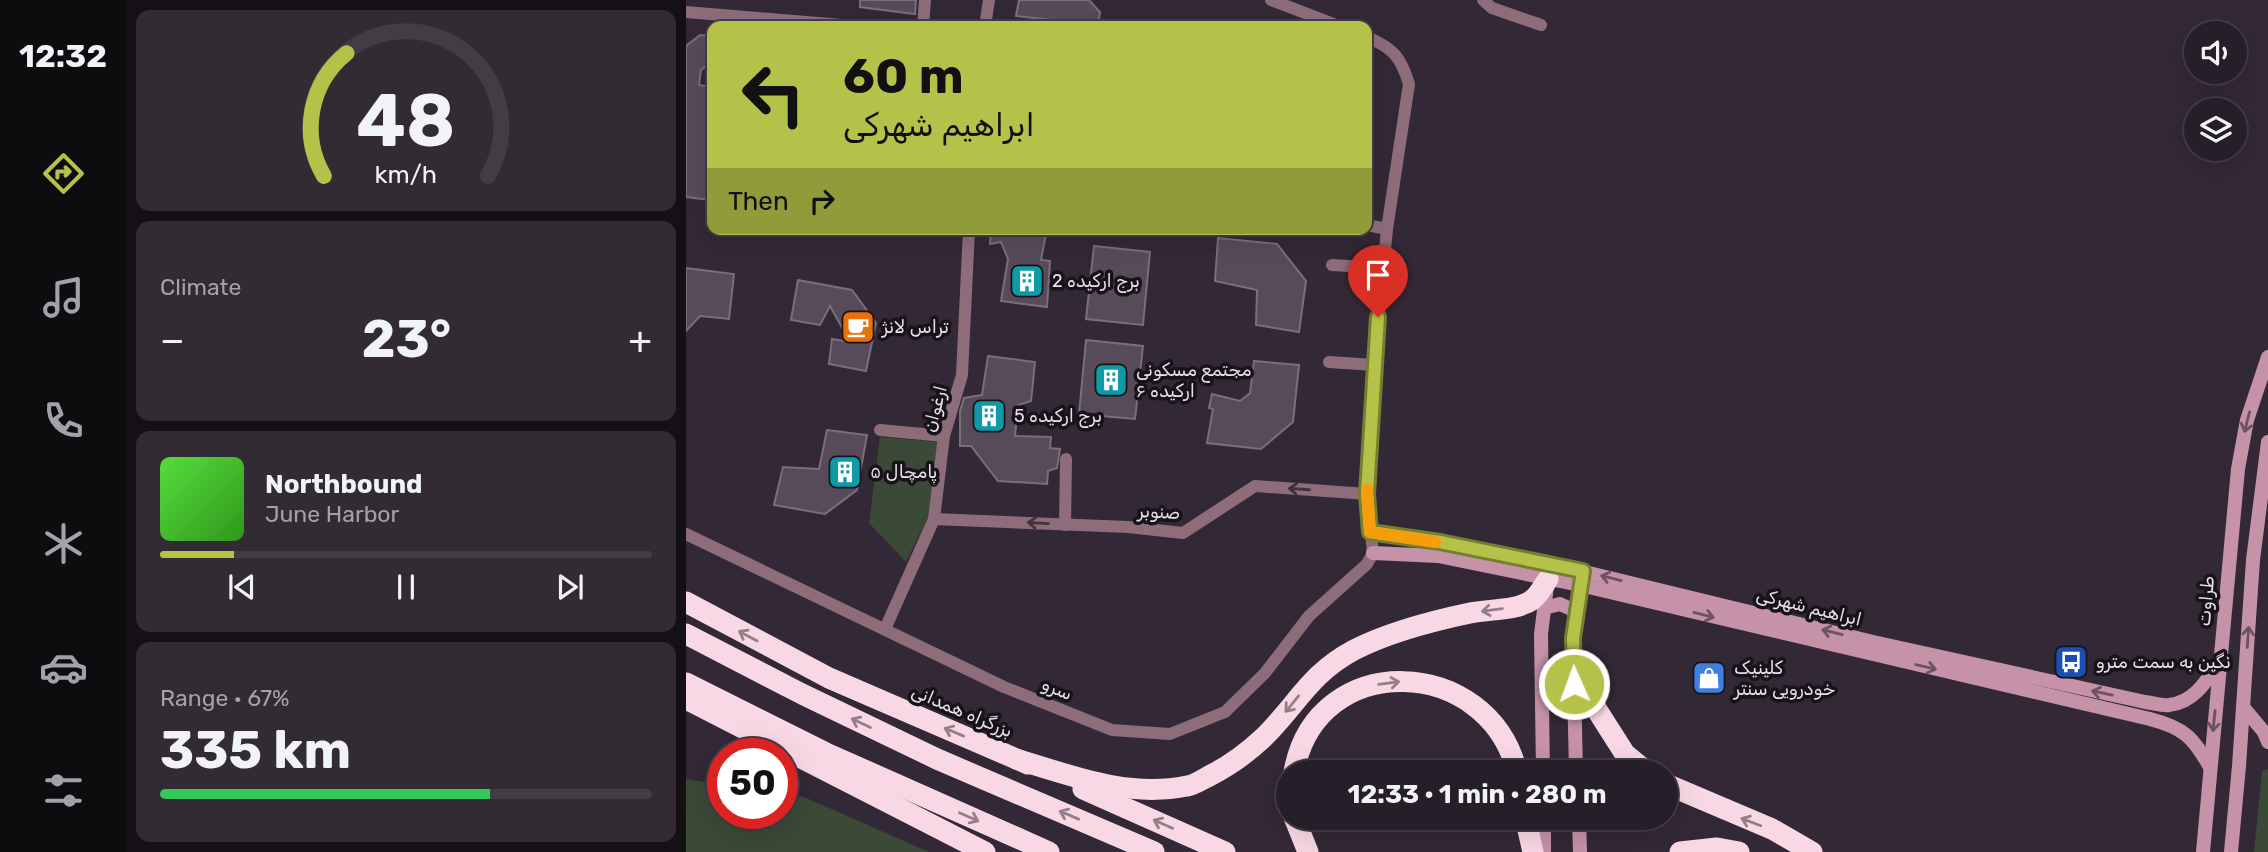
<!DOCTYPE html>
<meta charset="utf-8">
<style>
body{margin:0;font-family:Rubik,Vazirmatn,sans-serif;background:#322b34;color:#f1f3f6;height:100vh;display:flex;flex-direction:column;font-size:26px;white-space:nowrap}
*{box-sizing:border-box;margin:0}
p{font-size:23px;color:#a4a2a8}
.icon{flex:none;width:38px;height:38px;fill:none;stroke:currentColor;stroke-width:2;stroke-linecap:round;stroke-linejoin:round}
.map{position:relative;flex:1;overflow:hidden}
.sheet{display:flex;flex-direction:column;gap:10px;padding:10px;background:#151016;width:560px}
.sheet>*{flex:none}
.top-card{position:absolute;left:21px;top:21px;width:665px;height:214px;border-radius:14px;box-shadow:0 7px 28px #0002,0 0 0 2px #423c45;background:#b5c249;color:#111;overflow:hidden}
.fabs{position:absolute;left:1498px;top:21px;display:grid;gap:14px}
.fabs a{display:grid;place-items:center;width:63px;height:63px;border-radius:50%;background:#261e28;box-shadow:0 7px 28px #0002,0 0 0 2px #423c45;font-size:35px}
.speed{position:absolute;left:21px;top:738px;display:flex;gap:14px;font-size:35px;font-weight:700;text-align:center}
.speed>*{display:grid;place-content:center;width:91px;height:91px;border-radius:50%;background:#261e28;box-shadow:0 7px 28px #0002,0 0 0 2px #423c45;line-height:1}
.speed .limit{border:10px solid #d22;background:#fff;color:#111}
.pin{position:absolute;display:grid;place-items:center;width:60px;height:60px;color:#fff;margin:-72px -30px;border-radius:50% 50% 50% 0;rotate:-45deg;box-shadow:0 0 7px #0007}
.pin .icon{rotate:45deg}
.me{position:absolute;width:77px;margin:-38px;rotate:358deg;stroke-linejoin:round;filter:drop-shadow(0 0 5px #0008)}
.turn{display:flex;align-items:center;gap:24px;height:147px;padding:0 21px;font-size:32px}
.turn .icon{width:91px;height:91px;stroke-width:2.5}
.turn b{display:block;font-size:49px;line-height:60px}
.then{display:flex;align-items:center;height:66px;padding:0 21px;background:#0003;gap:14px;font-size:26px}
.big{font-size:52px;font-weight:700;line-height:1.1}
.sheet .card{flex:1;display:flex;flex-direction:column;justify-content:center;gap:10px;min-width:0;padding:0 24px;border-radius:14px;background:#322b34}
.sheet .dial{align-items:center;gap:0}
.dial svg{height:182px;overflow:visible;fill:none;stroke:#423c45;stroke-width:7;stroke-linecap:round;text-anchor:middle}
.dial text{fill:#f1f3f6;stroke:none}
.song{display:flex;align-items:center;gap:21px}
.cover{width:84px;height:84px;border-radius:10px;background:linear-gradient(135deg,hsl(110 70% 55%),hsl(110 70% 35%))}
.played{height:7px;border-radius:4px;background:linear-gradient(90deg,#b5c249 15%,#423c45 15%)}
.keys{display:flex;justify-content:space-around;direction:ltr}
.heat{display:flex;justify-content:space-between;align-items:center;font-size:38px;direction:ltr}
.charge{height:10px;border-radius:5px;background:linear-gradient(90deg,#34c759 67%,#423c45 0)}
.trip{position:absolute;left:590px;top:760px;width:402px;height:70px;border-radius:35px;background:#261e28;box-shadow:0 7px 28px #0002,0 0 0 2px #423c45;font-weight:700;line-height:70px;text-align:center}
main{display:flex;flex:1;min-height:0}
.tabs{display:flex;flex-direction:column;width:126px;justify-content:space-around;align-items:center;background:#0f0c10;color:#a4a2a8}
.tabs .icon{width:49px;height:49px}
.tabs .active{color:#b5c249}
.tabs b{font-size:32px;color:#f1f3f6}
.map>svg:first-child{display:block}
</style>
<main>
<nav class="tabs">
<b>12:32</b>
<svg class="icon active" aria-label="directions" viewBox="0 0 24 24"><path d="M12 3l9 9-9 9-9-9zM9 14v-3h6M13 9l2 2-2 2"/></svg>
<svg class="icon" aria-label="music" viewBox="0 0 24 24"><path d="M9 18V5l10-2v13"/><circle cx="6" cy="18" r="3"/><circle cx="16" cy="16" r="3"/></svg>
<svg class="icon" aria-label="phone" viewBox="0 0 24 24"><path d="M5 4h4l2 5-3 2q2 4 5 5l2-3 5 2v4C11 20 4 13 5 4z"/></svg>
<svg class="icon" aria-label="climate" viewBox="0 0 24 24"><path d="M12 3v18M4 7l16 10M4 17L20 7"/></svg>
<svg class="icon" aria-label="car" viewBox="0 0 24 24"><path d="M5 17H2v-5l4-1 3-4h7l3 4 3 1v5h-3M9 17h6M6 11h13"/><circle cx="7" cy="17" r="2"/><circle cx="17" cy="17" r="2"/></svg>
<svg class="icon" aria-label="filters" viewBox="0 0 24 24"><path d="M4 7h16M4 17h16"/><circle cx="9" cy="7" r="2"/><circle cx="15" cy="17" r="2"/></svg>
</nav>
<section class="sheet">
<div class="card dial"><svg viewBox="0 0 100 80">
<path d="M14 69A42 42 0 1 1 86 69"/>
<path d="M14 69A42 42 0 0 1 24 15" stroke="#b5c249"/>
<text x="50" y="56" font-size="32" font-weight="700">48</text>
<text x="50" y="72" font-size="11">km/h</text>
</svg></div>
<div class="card"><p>Climate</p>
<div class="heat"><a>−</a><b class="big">23°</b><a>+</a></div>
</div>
<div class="card">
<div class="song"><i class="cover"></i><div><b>Northbound</b><p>June Harbor</p></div></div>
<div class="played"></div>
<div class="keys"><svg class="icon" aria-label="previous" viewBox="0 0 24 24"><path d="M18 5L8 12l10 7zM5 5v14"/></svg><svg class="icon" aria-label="pause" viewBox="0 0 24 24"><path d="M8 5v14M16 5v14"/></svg><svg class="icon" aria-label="next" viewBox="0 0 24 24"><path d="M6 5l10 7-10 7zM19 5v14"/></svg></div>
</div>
<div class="card"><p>Range · 67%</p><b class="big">335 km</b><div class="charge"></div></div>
</section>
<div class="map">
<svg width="1582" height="852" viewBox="0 0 1582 852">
<rect width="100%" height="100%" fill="#332835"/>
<!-- green -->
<g fill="#3b4937">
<polygon points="194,437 252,442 242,517 220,562 183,523"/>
<polygon points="1582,769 1582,852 1568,852 1576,771"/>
<polygon points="0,779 37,785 37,814 96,814 96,794 118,797 243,852 0,852"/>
</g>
<!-- building -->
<g fill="#584b59" stroke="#7b6e7c" stroke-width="2">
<polygon points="174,0 230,0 229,14 174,7"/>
<polygon points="333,0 403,0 414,12 412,26 374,26 374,21 330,16"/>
<polygon points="14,35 26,36 26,64 23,64 15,70 13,85 26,87 21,127 26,127 24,200 0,197 0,46"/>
<polygon points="305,229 361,229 355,260 364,261 361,307 315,301 322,259 315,242 304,244"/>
<polygon points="532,238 591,244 620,281 613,332 570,325 571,290 529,281"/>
<polygon points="408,246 464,252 457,325 400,319"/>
<polygon points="0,268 48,274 43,319 14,316 0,331"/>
<polygon points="112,280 166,290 190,323 180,371 143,364 146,339 164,342 144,306 134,325 105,320"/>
<polygon points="400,340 457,346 449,419 393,414"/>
<polygon points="302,356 349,362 345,401 332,405 329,436 365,437 364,448 374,449 371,468 362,471 361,484 312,481 285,446 274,446 274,411 278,398 296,395"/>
<polygon points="568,361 613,365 607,422 575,449 521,443 527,409 523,408 526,394 554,401 564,393"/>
<polygon points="141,430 181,435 171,490 139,514 88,505 97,467 133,469"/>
</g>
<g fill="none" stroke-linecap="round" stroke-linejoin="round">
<!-- street -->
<g stroke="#8e6d7b" stroke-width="12">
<polyline points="585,0 653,26"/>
<polyline points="797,0 806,8 855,25"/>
<polyline points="0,12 168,26"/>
<polyline points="237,26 239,0"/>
<polyline points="299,26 303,0"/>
<path d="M681 37C707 48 715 57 723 84L701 229"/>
<polyline points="646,265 697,268"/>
<polyline points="643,362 688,365"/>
<polyline points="194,430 258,436"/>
<polyline points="248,519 442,527 497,533 569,486 681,494"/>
<polyline points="379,525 380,459"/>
<polyline points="0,534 318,687 426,730 484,734 539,712 579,673 623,616 681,564 687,553 681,494 688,365 701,229 681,225"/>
<polyline points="199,629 248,519 258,436 276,375 283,229"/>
</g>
<!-- secondary -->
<g stroke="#c592a8" stroke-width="14">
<path d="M684 532 754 542 866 564 1187 642 1459 702C1467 703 1476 706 1483 705 1508 703 1522 679 1534 661"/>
<path d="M687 553 752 556 894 585 1464 719C1498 728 1507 737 1524 767"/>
<polyline points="858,608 874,604 885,609 890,614"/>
<polyline points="1557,707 1578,732 1582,742"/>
<polyline points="857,772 855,634 861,586"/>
<polyline points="890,772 887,638 895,578"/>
<polyline points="858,817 858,852"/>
<polyline points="893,817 894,852"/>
<polyline points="1517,852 1552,469 1561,420 1582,357"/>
<polyline points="1545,852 1553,766 1567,560 1582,442"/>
</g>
<!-- highway -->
<g stroke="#f9d8e5" stroke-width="21">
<polyline points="0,602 143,678 342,764"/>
<polyline points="0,634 116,694 251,759 468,852"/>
<polyline points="888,660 911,710 939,754 961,772"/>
<polyline points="0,683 140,753 363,852"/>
<polyline points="0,699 299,852"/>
<path d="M330 759C386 776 442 798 501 786 509 785 517 779 525 775 543 766 562 752 577 738 611 705 623 674 668 650 703 632 746 621 784 613 803 609 830 611 846 600 853 595 858 585 862 579"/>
<path d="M608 772C630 648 803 655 831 772"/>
<polyline points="980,784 1086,829 1126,852"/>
<polyline points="397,789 539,852"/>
<polyline points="608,817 622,852"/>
<polyline points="839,817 847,852"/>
<polyline points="994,852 1031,848 1053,852"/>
</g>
</g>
<!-- one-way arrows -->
<defs><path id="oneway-shaft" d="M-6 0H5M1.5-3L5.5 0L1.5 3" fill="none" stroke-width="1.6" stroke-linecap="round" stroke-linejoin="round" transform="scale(1.75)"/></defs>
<g stroke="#6e5260">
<use href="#oneway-shaft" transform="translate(1561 422) rotate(104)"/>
<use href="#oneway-shaft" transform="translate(925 578) rotate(-166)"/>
<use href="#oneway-shaft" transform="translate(1018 615) rotate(14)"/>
<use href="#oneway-shaft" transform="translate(1146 632) rotate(-166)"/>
<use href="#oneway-shaft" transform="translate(1562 637) rotate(-86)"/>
<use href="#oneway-shaft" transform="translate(1240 667) rotate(13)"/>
<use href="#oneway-shaft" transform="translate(1416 693) rotate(-168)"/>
<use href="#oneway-shaft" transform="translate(1528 721) rotate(96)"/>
</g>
<g stroke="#41323b">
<use href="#oneway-shaft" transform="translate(613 489) rotate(-176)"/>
<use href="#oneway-shaft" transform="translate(352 523) rotate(-177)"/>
</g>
<g stroke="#947f89">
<use href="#oneway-shaft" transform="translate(806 610) rotate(172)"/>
<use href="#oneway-shaft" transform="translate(62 636) rotate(-152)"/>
<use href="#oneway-shaft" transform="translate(703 683) rotate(-7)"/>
<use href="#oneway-shaft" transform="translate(606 704) rotate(129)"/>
<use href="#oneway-shaft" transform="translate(175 723) rotate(-155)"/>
<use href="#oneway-shaft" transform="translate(268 732) rotate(-157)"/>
<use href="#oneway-shaft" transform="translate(383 815) rotate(-157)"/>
<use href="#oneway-shaft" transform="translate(283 817) rotate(24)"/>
<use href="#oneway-shaft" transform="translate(1065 822) rotate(-159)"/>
<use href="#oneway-shaft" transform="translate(477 824) rotate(-156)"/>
</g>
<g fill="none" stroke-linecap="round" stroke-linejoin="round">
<defs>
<polyline id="route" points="692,317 681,494 684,532 754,542 897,571 887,638 888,684"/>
</defs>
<!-- route casing -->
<use href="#route" stroke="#767e2f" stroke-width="18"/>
<!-- route -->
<use href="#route" stroke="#b5c249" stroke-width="12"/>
<!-- slow -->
<polyline stroke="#f59e0b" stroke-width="12" points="681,489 684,532 749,542"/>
</g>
<!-- icons -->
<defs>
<symbol id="building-square" viewBox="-11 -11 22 22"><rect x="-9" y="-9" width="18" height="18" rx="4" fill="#0f9aa8" stroke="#181319"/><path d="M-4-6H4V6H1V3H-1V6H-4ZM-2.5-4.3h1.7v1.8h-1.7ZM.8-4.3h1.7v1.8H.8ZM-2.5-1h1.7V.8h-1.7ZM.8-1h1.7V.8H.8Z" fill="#fff"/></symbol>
<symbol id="cafe-square" viewBox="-11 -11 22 22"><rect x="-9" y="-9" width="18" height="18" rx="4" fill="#e8710a" stroke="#181319"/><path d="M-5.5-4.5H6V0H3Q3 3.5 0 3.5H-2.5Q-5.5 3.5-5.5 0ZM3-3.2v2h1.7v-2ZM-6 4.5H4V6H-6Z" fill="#fff"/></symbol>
<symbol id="bus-square" viewBox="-11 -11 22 22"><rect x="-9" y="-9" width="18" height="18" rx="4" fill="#1a4fb4" stroke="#181319"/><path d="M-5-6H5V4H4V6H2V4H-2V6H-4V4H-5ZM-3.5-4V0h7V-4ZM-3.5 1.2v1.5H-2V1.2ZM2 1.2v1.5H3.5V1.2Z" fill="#fff"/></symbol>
<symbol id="shop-square" viewBox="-11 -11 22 22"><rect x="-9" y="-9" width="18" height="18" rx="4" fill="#3f7fe0" stroke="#181319"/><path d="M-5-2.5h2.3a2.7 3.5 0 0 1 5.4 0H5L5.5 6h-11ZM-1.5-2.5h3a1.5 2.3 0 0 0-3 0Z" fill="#fff"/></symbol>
</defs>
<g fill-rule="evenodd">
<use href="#building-square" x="322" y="262" width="38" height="38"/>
<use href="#cafe-square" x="153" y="308" width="38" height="38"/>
<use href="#building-square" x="406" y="361" width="38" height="38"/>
<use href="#building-square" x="284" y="397" width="38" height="38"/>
<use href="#building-square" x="140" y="453" width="38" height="38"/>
<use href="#bus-square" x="1366" y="643" width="38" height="38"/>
<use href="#shop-square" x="1004" y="659" width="38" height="38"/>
</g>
<g text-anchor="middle" stroke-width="7" stroke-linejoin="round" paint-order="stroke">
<!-- poi labels -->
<g font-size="18" fill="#e7e0e8" stroke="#181319" text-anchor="start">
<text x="366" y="287">برج ارکیده 2</text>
<text x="196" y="333">تراس لانژ</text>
<text x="450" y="376">مجتمع مسکونی<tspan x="450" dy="21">ارکیده ۶</tspan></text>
<text x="328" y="422">برج ارکیده 5</text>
<text x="184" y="478">پامچال ۵</text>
<text x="1410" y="668">نگین به سمت مترو</text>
<text x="1048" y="674">کلینیک<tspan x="1048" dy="21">خودرویی سنتر</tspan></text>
</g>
<!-- street labels -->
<g font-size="18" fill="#e7e0e8" stroke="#181319">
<text transform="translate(249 409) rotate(-75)" y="6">ارغوان</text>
<text transform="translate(473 512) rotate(3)" y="6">صنوبر</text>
<text transform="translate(1520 601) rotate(-85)" y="6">طراوت</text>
<text transform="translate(1123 607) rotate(14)" y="6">ابراهیم شهرکی</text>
<text transform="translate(371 689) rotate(22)" y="6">سرو</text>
<text transform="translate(276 711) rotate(23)" y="6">بزرگراه همدانی</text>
</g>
</g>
</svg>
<div class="fabs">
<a><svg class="icon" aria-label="sound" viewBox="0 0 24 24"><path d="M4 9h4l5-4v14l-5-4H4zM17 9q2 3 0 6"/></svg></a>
<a><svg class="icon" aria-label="layers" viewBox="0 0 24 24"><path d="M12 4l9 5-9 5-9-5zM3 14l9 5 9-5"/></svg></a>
</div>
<div class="speed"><div class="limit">50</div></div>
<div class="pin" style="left:692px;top:317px;background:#d93025"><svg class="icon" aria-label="arrive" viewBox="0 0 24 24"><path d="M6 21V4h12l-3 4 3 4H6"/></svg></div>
<svg class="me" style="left:888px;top:684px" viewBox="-20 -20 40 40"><circle r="17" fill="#b5c249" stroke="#fff" stroke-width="3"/><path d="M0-11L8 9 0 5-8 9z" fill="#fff"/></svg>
<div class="trip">12:33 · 1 min · 280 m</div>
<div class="top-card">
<div class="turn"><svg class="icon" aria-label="left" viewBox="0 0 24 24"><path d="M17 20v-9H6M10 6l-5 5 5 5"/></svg><div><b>60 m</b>ابراهیم شهرکی</div></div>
<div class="then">Then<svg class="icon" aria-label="right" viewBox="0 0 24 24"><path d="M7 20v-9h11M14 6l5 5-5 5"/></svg></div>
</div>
</div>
</main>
